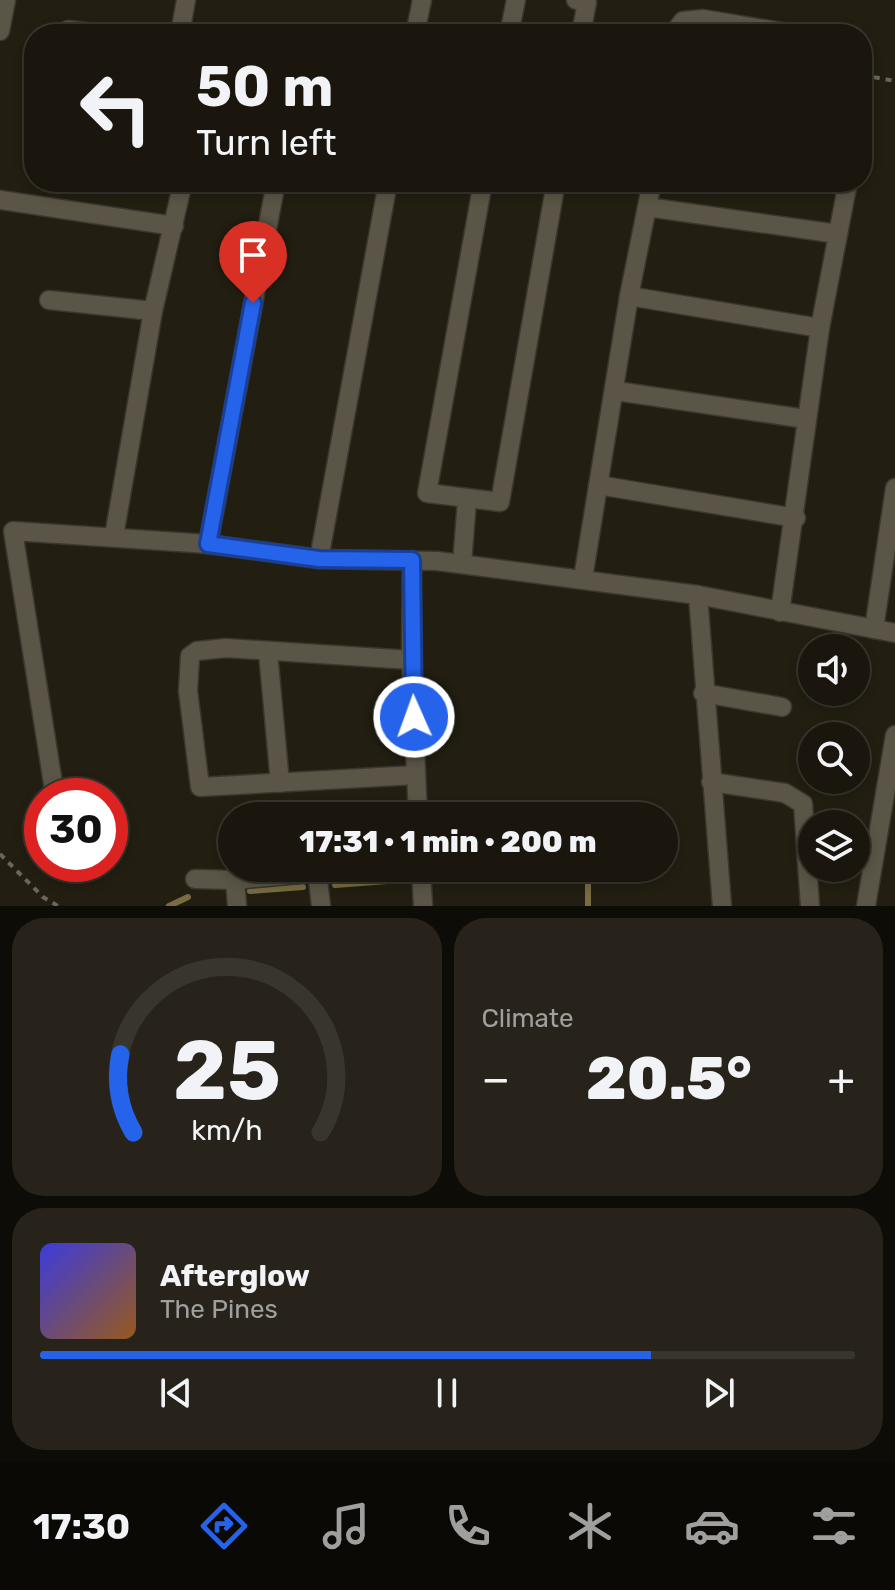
<!DOCTYPE html>
<meta charset="utf-8">
<style>
body{margin:0;font-family:Rubik,sans-serif;background:#27231b;color:#f1f3f6;height:100vh;display:flex;flex-direction:column;font-size:30px;white-space:nowrap}
*{box-sizing:border-box;margin:0}
p{font-size:26px;color:#9f9f9d}
.icon{flex:none;width:44px;height:44px;fill:none;stroke:currentColor;stroke-width:2;stroke-linecap:round;stroke-linejoin:round}
.map{position:relative;height:906px;overflow:hidden}
.drawer{display:flex;flex-direction:column;gap:12px;padding:12px;background:#0e0c07;flex:1}
.drawer>*{flex:none}
.top-card{position:absolute;left:24px;top:24px;width:848px;height:168px;border-radius:32px;box-shadow:0 4px 12px #0003,0 0 0 2px #38352e;background:#1a160d;color:#f1f3f6;overflow:hidden}
.controls{position:absolute;left:798px;top:634px;display:grid;gap:16px}
.controls a{display:grid;place-items:center;width:72px;height:72px;border-radius:50%;background:#1a160d;box-shadow:0 4px 12px #0003,0 0 0 2px #38352e;font-size:40px}
.speed{position:absolute;left:24px;top:778px;display:flex;gap:16px;font-size:40px;font-weight:700;text-align:center}
.speed>*{display:grid;place-content:center;width:104px;height:104px;border-radius:50%;background:#1a160d;box-shadow:0 4px 12px #0003,0 0 0 2px #38352e;line-height:1}
.speed .limit{border:12px solid #d22;background:#fff;color:#111}
.pin{position:absolute;display:grid;place-items:center;width:68px;height:68px;color:#fff;margin:-82px -34px;border-radius:50% 50% 50% 0;rotate:-45deg;box-shadow:0 0 8px #0007}
.pin .icon{rotate:45deg}
.me{position:absolute;width:88px;margin:-44px;rotate:358deg;stroke-linejoin:round;filter:drop-shadow(0 0 6px #0008)}
.turn{display:flex;align-items:center;gap:28px;height:168px;padding:0 40px;font-size:36px}
.turn .icon{width:104px;height:104px;stroke-width:2.5}
.turn b{display:block;font-size:56px;line-height:68px}
.big{font-size:60px;font-weight:800;line-height:1.1}
.drawer .card{flex:1;display:flex;flex-direction:column;justify-content:center;gap:12px;min-width:0;padding:0 28px;border-radius:32px;background:#27231b}
.drawer .dial{align-items:center;gap:0}
.dial svg{height:208px;overflow:visible;fill:none;stroke:#38352e;stroke-width:7;stroke-linecap:round;text-anchor:middle}
.dial text{fill:#f1f3f6;stroke:none}
.song{display:flex;align-items:center;gap:24px}
.cover{width:96px;height:96px;border-radius:12px;background:linear-gradient(135deg,hsl(240 70% 55%),hsl(30 70% 35%))}
.played{height:8px;border-radius:4px;background:linear-gradient(90deg,#2563eb 75%,#38352e 75%)}
.keys{display:flex;justify-content:space-around;direction:ltr}
.heat{display:flex;justify-content:space-between;align-items:center;font-size:44px;direction:ltr}
.drawer .tiles{flex:1;display:grid;gap:12px;grid-template-columns:1fr 1fr}
.card:last-child{grid-column:span 2}
.trip{position:absolute;left:218px;top:802px;width:460px;height:80px;border-radius:40px;background:#1a160d;box-shadow:0 4px 12px #0003,0 0 0 2px #38352e;font-weight:800;line-height:80px;text-align:center}
.tabs{display:flex;height:128px;justify-content:space-around;align-items:center;background:#0a0905;color:#9f9f9d}
.tabs .icon{width:56px;height:56px}
.tabs .current{color:#2563eb}
.tabs b{font-size:36px;color:#f1f3f6}
.map>svg:first-child{display:block}
</style>
<div class="map">
<svg width="895" height="906" viewBox="0 0 895 906">
<rect width="100%" height="100%" fill="#221e11"/>
<g fill="none" stroke-linecap="round" stroke-linejoin="round">
<!-- stream -->
<g stroke="#796c40" stroke-width="6">
<polyline points="438,877 583,868 588,881 588,906"/>
<polyline points="335,885 414,879"/>
<polyline points="250,891 303,887"/>
<polyline points="169,906 188,897"/>
</g>
<defs>
<g id="minor">
<polyline points="576,0 587,2 581,34"/>
<polyline points="68,30 104,34"/>
<polyline points="0,31 6,0"/>
<polyline points="180,34 186,0"/>
<polyline points="415,34 422,0"/>
<polyline points="509,34 516,0"/>
<polyline points="673,34 683,21 703,19 794,34"/>
<polyline points="483,182 427,493 500,502 556,182"/>
<polyline points="0,200 174,226"/>
<polyline points="647,207 838,234"/>
<polyline points="629,296 820,328"/>
<polyline points="49,300 153,311"/>
<polyline points="616,391 806,419"/>
<polyline points="598,485 796,518"/>
<polyline points="114,536 153,311 183,182"/>
<polyline points="208,544 276,182"/>
<polyline points="319,559 388,182"/>
<polyline points="412,560 411,660 418,816"/>
<polyline points="462,564 467,500"/>
<polyline points="583,578 629,296 652,182"/>
<polyline points="698,595 722,906"/>
<polyline points="780,612 820,328 848,182"/>
<polyline points="874,629 895,488"/>
<polyline points="268,652 280,783"/>
<polyline points="411,660 226,648 197,651 190,656 188,691 200,787 416,775"/>
<polyline points="703,693 782,707"/>
<polyline points="711,782 785,793 803,804 810,906"/>
<polyline points="55,796 13,531 208,544 319,559 437,561 698,595 895,633"/>
<polyline points="421,868 423,906"/>
<polyline points="317,871 321,906"/>
<polyline points="195,879 235,880 364,868"/>
<polyline points="235,880 237,906"/>
<polyline points="866,906 895,735"/>
</g>
</defs>
<!-- minor casing -->
<use href="#minor" stroke="#3b3730" stroke-width="21"/>
<!-- path -->
<g stroke="#69665b" stroke-width="4" stroke-dasharray="6 6" stroke-linecap="butt">
<polyline points="862,75 895,81"/>
<polyline points="0,854 43,897 58,906"/>
</g>
<!-- minor -->
<use href="#minor" stroke="#5a5546" stroke-width="18"/>
</g>
<g fill="none" stroke-linecap="round" stroke-linejoin="round">
<defs>
<polyline id="route" points="253,303 208,544 319,559 412,560 414,717"/>
</defs>
<!-- route casing -->
<use href="#route" stroke="#184099" stroke-width="20"/>
<!-- route -->
<use href="#route" stroke="#2563eb" stroke-width="14"/>
</g>
</svg>
<div class="controls">
<a><svg class="icon" aria-label="sound" viewBox="0 0 24 24"><path d="M4 9h4l5-4v14l-5-4H4zM17 9q2 3 0 6"/></svg></a>
<a><svg class="icon" aria-label="search" viewBox="0 0 24 24"><circle cx="10" cy="10" r="6"/><path d="M15 15l6 6"/></svg></a>
<a><svg class="icon" aria-label="layers" viewBox="0 0 24 24"><path d="M12 4l9 5-9 5-9-5zM3 14l9 5 9-5"/></svg></a>
</div>
<div class="speed"><div class="limit">30</div></div>
<div class="pin" style="left:253px;top:303px;background:#d93025"><svg class="icon" aria-label="arrive" viewBox="0 0 24 24"><path d="M6 21V4h12l-3 4 3 4H6"/></svg></div>
<svg class="me" style="left:414px;top:717px" viewBox="-20 -20 40 40"><circle r="17" fill="#2563eb" stroke="#fff" stroke-width="3"/><path d="M0-11L8 9 0 5-8 9z" fill="#fff"/></svg>
<div class="trip">17:31 · 1 min · 200 m</div>
<div class="top-card">
<div class="turn"><svg class="icon" aria-label="left" viewBox="0 0 24 24"><path d="M17 20v-9H6M10 6l-5 5 5 5"/></svg><div><b>50 m</b>Turn left</div></div>
</div>
</div>
<section class="drawer">
<div class="tiles">
<div class="card dial"><svg viewBox="0 0 100 80">
<path d="M14 69A42 42 0 1 1 86 69"/>
<path d="M14 69A42 42 0 0 1 9 39" stroke="#2563eb"/>
<text x="50" y="56" font-size="32" font-weight="700">25</text>
<text x="50" y="72" font-size="11">km/h</text>
</svg></div>
<div class="card"><p>Climate</p>
<div class="heat"><a>−</a><b class="big">20.5°</b><a>+</a></div>
</div>
<div class="card">
<div class="song"><i class="cover"></i><div><b>Afterglow</b><p>The Pines</p></div></div>
<div class="played"></div>
<div class="keys"><svg class="icon" aria-label="previous" viewBox="0 0 24 24"><path d="M18 5L8 12l10 7zM5 5v14"/></svg><svg class="icon" aria-label="pause" viewBox="0 0 24 24"><path d="M8 5v14M16 5v14"/></svg><svg class="icon" aria-label="next" viewBox="0 0 24 24"><path d="M6 5l10 7-10 7zM19 5v14"/></svg></div>
</div>
</div>
</section>
<nav class="tabs">
<b>17:30</b>
<svg class="icon current" aria-label="directions" viewBox="0 0 24 24"><path d="M12 3l9 9-9 9-9-9zM9 14v-3h6M13 9l2 2-2 2"/></svg>
<svg class="icon" aria-label="music" viewBox="0 0 24 24"><path d="M9 18V5l10-2v13"/><circle cx="6" cy="18" r="3"/><circle cx="16" cy="16" r="3"/></svg>
<svg class="icon" aria-label="phone" viewBox="0 0 24 24"><path d="M5 4h4l2 5-3 2q2 4 5 5l2-3 5 2v4C11 20 4 13 5 4z"/></svg>
<svg class="icon" aria-label="climate" viewBox="0 0 24 24"><path d="M12 3v18M4 7l16 10M4 17L20 7"/></svg>
<svg class="icon" aria-label="car" viewBox="0 0 24 24"><path d="M5 17H2v-5l4-1 3-4h7l3 4 3 1v5h-3M9 17h6M6 11h13"/><circle cx="7" cy="17" r="2"/><circle cx="17" cy="17" r="2"/></svg>
<svg class="icon" aria-label="filters" viewBox="0 0 24 24"><path d="M4 7h16M4 17h16"/><circle cx="9" cy="7" r="2"/><circle cx="15" cy="17" r="2"/></svg>
</nav>
